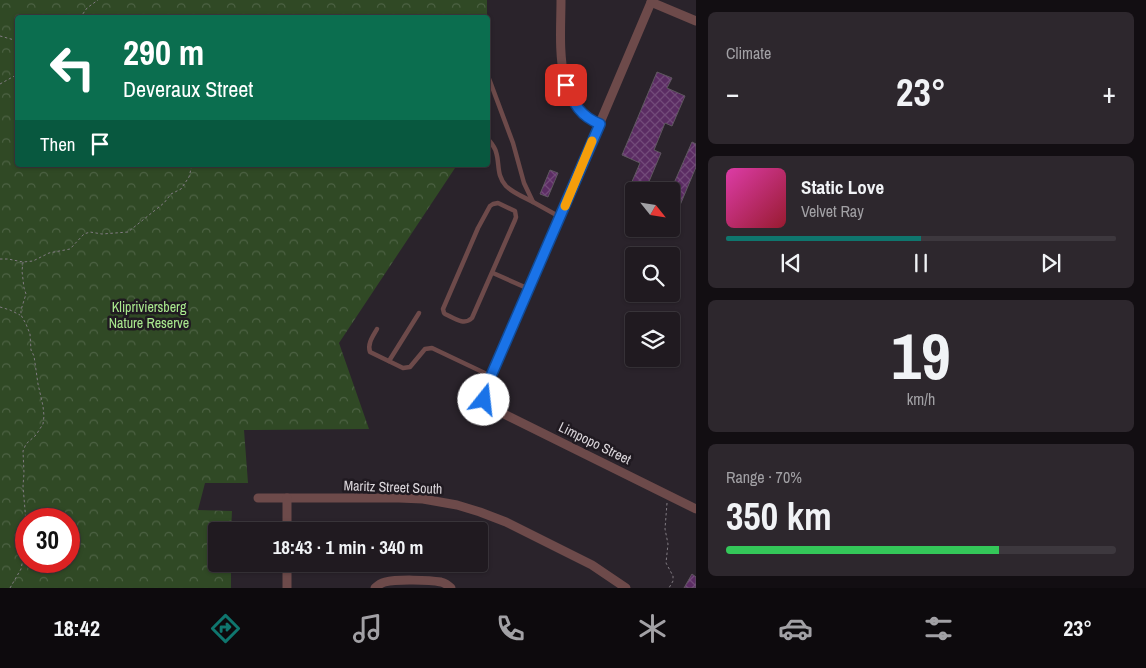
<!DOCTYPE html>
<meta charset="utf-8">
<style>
body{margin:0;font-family:"Archivo Narrow",sans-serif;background:#2d272d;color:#f1f3f6;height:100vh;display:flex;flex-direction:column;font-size:19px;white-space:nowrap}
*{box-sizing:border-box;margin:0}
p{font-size:16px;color:#a2a1a5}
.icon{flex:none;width:28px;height:28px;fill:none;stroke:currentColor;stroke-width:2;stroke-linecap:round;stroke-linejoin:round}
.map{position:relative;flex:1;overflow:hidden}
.drawer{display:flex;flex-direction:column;gap:12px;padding:12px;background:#120e12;width:450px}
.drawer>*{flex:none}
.guide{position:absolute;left:15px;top:15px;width:475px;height:152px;border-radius:5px;box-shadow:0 1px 4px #0004,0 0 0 1px #3d383e;background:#0b6e4f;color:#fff;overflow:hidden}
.needle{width:32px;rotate:120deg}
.tools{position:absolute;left:625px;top:182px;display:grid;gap:10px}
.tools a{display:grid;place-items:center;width:55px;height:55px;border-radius:5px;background:#201a20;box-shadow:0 1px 4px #0004,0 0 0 1px #3d383e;font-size:25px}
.speed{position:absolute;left:15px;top:508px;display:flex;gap:10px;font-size:25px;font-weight:700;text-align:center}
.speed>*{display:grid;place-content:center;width:65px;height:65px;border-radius:50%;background:#201a20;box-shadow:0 1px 4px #0004,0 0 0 1px #3d383e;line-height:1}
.speed .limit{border:8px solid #d22;background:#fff;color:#111}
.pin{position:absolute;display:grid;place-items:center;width:42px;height:42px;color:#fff;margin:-21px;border-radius:10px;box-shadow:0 2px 8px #0006}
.me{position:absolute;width:55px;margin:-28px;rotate:16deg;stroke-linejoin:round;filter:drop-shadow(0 0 4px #0008)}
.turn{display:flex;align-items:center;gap:18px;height:105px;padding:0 25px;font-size:22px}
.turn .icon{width:65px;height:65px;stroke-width:2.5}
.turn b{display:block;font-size:35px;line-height:42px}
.then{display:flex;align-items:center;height:48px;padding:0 25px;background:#0003;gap:10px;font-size:19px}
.big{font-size:38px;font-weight:700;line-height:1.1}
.drawer .card{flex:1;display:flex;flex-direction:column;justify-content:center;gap:8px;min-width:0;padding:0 18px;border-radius:8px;background:#2d272d}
.drawer .dial{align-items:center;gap:0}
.dial b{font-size:65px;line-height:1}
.song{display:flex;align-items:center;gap:15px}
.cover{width:60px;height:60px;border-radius:8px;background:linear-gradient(135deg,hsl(320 70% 55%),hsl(350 70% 35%))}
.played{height:5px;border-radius:2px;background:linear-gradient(90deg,#0f766e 50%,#3d383e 50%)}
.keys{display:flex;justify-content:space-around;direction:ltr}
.heat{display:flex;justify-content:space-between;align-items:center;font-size:28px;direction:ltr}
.charge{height:8px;border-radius:4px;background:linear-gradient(90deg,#34c759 70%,#3d383e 0)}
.trip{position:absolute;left:208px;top:522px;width:280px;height:50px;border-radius:5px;background:#201a20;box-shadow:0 1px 4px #0004,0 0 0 1px #3d383e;font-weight:700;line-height:50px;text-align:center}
.tab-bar{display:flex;height:80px;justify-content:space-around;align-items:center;background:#0d0a0d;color:#a2a1a5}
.tab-bar .icon{width:35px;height:35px}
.tab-bar .selected{color:#0f766e}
.tab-bar b{font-size:22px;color:#f1f3f6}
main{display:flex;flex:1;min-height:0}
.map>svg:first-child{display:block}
</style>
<main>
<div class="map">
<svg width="696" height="588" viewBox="0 0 696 588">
<defs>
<pattern id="park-crowns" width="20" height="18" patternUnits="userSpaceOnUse" patternTransform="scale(1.25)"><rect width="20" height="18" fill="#304925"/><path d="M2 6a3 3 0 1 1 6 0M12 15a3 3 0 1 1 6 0" fill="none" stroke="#4d6244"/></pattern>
<pattern id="building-cross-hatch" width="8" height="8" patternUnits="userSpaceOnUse" patternTransform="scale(1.25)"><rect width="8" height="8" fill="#5b2c63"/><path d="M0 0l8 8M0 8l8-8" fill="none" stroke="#724a79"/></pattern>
</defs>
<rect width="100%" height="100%" fill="#2a232b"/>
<!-- park -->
<path fill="url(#park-crowns)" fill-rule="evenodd" d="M0 0H487V18H18V165H457L339 343 369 429 244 430 248 483H205L198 510 232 511 231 531H216V564H231V588H0ZM26 519H69V561H26Z"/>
<!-- building -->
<g fill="url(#building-cross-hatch)" stroke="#5f5760">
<polygon points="657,72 672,78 667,88 685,96 672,126 665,123 654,150 661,153 645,191 628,191 640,163 622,155"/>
<polygon points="692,142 696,144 696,167 678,210 671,207 671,190"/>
<polygon points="550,170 558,173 548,197 540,194"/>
<polygon points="692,574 696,577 696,588 684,588"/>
</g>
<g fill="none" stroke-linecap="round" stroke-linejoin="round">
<!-- path -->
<g stroke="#817b82" stroke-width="1" stroke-dasharray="2.5 2.5" stroke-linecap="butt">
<polyline points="80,18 87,8 98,0"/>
<polyline points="0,36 18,41"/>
<polyline points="0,84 18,74"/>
<polyline points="0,259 8,259 23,262 33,261 49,253 70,249 84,234 90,232 102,234 128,232 164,203 171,194 181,189 189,177 192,165"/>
<polyline points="23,262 22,271 24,288 26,294 21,310 21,315 26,324 30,334 31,350 34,356 38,384 43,406 44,416 43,424 36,435 26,444 23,451 24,473 23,486 26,522"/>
<polyline points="0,307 10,310 20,315"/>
<polyline points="667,503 665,529 668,544 666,563 673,576 673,581 669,588"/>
<polyline points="10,588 21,569 26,544"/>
</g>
<!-- lane -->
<g stroke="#6d4a4a" stroke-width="4.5">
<polyline points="488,76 513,143 524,183 533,202 560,217"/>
<path d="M488 139C491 143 495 147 496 152 500 164 496 175 506 186 513 193 524 197 533 202"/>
<path d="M498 203 515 211 516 217 515 220 472 318C464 326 454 318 445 314L444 313 443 309 478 228 490 206 493 204Z"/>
<polyline points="493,273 529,289"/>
<path d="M377 329C373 336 367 344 370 352L403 368 410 367 425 349 432 348 491 376"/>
<polyline points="389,361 419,313"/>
</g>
<!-- street -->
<g stroke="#6d4a4a" stroke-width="9">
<path d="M561 0C561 42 553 104 600 124"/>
<path d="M652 0 538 269 484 392C483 399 484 404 490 407L696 509"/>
<polyline points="651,2 696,21"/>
<polyline points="258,498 399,498 423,499 457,505 480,512 506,522 592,565 626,588"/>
<polyline points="287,498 287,531"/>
<polyline points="287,564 287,588"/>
<path d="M375 588C378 585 381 583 385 582 397 579 429 580 441 582 445 583 448 585 451 588"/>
</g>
</g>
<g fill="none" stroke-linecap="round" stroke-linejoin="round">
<defs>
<path id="route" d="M484 400V392L600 124C580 116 574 104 566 85"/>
</defs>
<!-- route casing -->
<use href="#route" stroke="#114b97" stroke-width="12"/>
<!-- route -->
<use href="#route" stroke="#1a73e8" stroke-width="9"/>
<!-- slow -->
<polyline stroke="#f59e0b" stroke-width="9" points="565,206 592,141"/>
</g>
<g text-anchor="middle" stroke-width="5" stroke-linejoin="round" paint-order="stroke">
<!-- park labels -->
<g font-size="14" fill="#a9e98e" stroke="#201a21">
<text x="149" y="312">Klipriviersberg<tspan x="149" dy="16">Nature Reserve</tspan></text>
</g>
<!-- street labels -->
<g font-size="14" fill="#dbd6db" stroke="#201a21">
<text transform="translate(595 443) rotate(26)" y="5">Limpopo Street</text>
<text transform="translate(393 487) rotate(2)" y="5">Maritz Street South</text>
</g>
</g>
</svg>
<div class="tools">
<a><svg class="needle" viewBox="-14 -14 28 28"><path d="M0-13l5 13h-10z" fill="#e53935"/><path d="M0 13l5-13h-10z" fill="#a2a1a5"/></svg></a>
<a><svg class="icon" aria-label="search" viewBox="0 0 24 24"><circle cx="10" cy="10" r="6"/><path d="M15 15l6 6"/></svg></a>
<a><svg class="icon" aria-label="layers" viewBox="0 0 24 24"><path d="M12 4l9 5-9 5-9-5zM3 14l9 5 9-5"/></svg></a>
</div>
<div class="speed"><div class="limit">30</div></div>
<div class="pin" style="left:566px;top:85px;background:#d93025"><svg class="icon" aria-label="arrive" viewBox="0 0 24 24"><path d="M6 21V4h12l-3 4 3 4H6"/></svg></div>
<svg class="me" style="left:484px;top:400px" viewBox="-20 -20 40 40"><circle r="19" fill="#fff"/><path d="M0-13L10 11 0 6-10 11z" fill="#1a73e8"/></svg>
<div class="trip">18:43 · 1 min · 340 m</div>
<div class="guide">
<div class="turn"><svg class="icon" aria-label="left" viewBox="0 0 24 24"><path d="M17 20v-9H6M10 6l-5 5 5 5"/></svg><div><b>290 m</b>Deveraux Street</div></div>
<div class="then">Then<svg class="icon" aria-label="arrive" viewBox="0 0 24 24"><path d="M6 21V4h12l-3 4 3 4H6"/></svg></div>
</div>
</div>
<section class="drawer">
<div class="card"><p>Climate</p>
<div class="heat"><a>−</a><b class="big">23°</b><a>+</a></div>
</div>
<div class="card">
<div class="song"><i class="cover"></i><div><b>Static Love</b><p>Velvet Ray</p></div></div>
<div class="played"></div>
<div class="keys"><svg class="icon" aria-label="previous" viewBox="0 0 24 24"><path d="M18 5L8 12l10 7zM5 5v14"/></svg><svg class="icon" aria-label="pause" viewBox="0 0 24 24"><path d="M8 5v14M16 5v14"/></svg><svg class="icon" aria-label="next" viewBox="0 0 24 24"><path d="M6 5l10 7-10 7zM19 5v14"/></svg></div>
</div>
<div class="card dial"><b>19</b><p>km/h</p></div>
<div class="card"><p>Range · 70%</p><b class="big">350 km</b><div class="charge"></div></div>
</section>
</main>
<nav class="tab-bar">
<b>18:42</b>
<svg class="icon selected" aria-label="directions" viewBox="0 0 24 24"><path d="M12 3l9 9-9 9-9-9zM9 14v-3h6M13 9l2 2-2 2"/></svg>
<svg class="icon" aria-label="music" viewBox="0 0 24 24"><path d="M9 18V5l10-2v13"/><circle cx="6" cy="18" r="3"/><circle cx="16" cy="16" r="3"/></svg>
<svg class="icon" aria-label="phone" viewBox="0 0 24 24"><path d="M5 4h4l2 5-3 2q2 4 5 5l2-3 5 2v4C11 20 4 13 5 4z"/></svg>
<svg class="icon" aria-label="climate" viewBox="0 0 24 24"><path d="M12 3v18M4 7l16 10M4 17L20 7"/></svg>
<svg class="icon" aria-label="car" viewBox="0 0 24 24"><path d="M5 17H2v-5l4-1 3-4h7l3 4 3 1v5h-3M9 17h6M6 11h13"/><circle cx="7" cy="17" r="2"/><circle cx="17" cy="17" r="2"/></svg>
<svg class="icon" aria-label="filters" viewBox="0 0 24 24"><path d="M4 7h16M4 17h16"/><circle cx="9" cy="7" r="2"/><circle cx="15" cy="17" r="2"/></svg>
<b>23°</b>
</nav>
